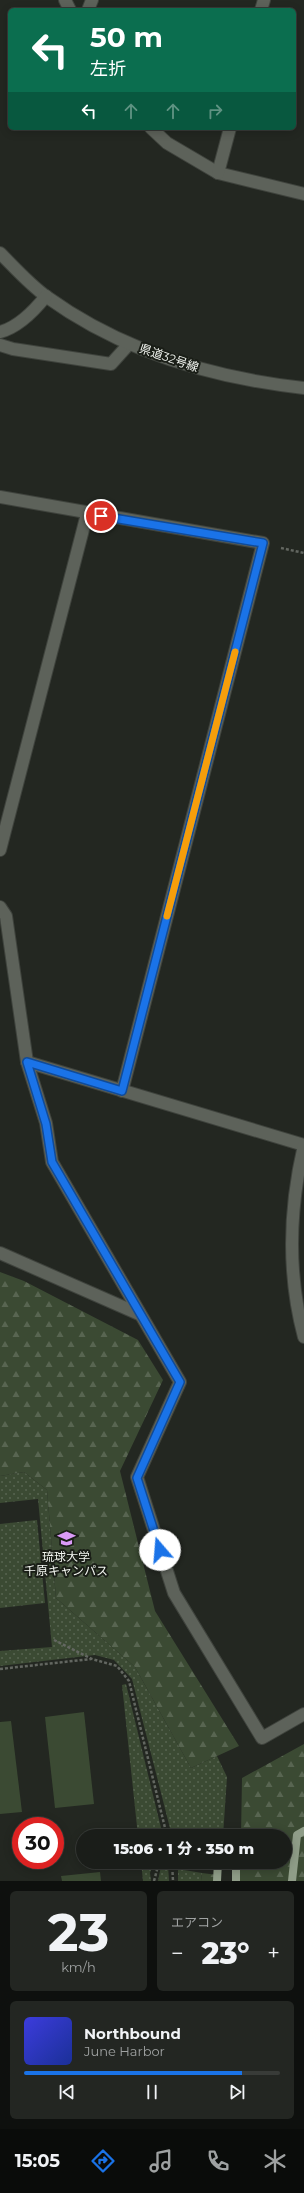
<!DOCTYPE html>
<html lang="ja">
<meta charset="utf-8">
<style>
body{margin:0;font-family:Montserrat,"Noto Sans JP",sans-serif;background:#232622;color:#f1f3f6;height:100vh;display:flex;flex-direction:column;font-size:15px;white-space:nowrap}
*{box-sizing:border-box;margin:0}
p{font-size:13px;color:#9fa2a2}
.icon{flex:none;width:22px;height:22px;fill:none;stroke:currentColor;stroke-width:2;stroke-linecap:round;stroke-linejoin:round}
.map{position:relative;height:1881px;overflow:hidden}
.sheet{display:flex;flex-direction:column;gap:10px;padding:10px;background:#0e100e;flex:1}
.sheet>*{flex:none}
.top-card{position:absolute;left:8px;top:8px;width:288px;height:122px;border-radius:6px;box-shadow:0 2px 10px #0003,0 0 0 1px #383b38;background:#0b6e4f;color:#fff;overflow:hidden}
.speed{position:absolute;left:12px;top:1817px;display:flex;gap:8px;font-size:20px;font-weight:700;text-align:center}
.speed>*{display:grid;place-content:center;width:52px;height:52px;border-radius:50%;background:#1a1d19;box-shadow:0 2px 10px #0003,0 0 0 1px #383b38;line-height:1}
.speed .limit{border:6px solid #d22;background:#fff;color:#111}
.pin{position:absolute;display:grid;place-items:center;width:34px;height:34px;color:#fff;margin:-17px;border:2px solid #fff;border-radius:50%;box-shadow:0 1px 4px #0007}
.me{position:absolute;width:44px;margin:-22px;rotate:342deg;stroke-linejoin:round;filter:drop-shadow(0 0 3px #0008)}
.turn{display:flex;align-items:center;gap:14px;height:84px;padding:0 16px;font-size:18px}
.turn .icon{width:52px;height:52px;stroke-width:2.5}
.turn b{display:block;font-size:28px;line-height:34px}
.lanes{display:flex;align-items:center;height:38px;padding:0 16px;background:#0003;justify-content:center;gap:20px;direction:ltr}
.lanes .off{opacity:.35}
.big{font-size:30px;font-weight:800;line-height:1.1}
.sheet .tile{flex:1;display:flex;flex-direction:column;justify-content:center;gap:6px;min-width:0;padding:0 14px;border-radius:6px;background:#232622}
.sheet .dial{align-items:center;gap:0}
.dial b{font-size:52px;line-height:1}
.song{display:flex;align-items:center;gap:12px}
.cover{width:48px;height:48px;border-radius:6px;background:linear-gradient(135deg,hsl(240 70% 55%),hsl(230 70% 35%))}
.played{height:4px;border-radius:2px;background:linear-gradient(90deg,#1a73e8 85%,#383b38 85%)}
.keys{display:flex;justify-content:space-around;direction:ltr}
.heat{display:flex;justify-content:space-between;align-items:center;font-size:22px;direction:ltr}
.sheet .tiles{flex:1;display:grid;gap:10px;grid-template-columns:1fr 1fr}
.tile:last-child{grid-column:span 2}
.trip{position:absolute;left:76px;top:1829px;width:216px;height:40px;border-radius:20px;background:#1a1d19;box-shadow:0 2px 10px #0003,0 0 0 1px #383b38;font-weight:800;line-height:40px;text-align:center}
.tab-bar{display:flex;height:64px;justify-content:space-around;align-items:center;background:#0a0c0a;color:#9fa2a2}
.tab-bar .icon{width:28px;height:28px}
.tab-bar .on{color:#1a73e8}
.tab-bar b{font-size:18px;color:#f1f3f6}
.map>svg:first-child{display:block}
</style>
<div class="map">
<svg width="304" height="1881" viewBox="0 0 304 1881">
<defs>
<pattern id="grass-dots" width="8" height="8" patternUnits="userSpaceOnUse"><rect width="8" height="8" fill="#3b4a33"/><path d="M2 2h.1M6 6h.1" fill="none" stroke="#586551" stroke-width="1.8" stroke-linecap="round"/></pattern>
<pattern id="forest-firs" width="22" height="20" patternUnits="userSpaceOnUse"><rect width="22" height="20" fill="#3b4a33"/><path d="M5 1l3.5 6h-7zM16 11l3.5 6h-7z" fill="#586551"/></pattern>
</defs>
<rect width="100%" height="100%" fill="#232721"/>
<!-- grass -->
<g fill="url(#grass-dots)">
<polygon points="24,1472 47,1490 56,1598 135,1667 191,1768 217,1756 227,1777 223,1836 172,1836 132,1679 114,1660 95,1655 0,1666 0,1651 52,1647 38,1499 0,1503 0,1476"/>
<polygon points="37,1520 45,1603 0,1608 0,1524"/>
<polygon points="126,1684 163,1836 138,1836 122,1685"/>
<polygon points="141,1862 154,1862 150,1873 151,1881 143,1881"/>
<polygon points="165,1864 168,1865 169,1881 158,1881 161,1866"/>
<polygon points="178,1869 202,1873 201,1881 178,1881"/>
</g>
<!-- forest -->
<g fill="url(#forest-firs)">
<polygon points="0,1272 24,1281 138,1340 163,1380 120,1471 155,1611 239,1746 191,1768 135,1667 56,1598 47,1490 24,1472 0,1476"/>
<polygon points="304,1744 304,1881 240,1881 240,1862 285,1862 285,1836 241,1836 242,1778"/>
<polygon points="202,1873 218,1875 218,1881 201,1881"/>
</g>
<!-- pitch -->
<g fill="#3b4a33">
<polygon points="84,1712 94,1804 55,1808 45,1717"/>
<polygon points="11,1721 22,1812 0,1814 0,1722"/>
<polygon points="100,1872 101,1881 62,1881 61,1876"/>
</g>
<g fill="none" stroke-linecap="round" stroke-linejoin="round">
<!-- stream -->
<g stroke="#8f9d88" stroke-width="8">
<polyline points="217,1881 218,1862"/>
<polyline points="236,1881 236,1862"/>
<polyline points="292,1881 297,1835 304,1831"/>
</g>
<defs>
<g id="street">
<polyline points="65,0 70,10"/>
<polyline points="88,10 92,0"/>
<polyline points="261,10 264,0"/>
<polyline points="151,128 167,143 218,173 304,194"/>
<polyline points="218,173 230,128"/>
<polyline points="0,345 13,349 111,364 129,344"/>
<polyline points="0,497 263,543 122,1091"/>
<polyline points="0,850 87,514"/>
<polyline points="0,907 6,916 27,1062 46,1123 52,1162 180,1382 137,1477 174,1593 262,1738 304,1714"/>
<polyline points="27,1062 304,1145"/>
<polyline points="0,1253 139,1314"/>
</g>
<g id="secondary">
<path d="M0 253C15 268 30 285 47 297 122 351 213 378 304 388"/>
<path d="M0 332C19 327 34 311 46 296"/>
<path d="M304 1145C289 1209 287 1273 304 1337"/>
</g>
</defs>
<!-- street casing -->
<use href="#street" stroke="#3f433d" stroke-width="14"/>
<!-- secondary casing -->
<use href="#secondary" stroke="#3f433d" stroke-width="14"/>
<!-- path -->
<g stroke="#636761" stroke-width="2.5" stroke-dasharray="3 2" stroke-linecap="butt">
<polyline points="281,548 304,553"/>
<polyline points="54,1640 92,1659 117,1666 129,1681 167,1836"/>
<polyline points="0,1669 91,1659"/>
<polyline points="172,1862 173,1881"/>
<polyline points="154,1881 158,1866 162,1862"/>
</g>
<!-- street -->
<use href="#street" stroke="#5d625a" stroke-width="12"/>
<!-- secondary -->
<use href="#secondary" stroke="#5d625a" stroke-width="12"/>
</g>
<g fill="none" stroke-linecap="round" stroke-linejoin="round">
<defs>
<polyline id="route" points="101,516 263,543 122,1091 27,1062 46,1124 52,1162 180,1382 137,1478 160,1550"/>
</defs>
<!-- route casing -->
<use href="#route" stroke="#114b97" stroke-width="10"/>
<!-- route -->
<use href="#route" stroke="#1a73e8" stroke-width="7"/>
<!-- slow -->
<polyline stroke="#f59e0b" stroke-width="7" points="167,916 235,652"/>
</g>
<!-- icons -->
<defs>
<symbol id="university-bare" viewBox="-9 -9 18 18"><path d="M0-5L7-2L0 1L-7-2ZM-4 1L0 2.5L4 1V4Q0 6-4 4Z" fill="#da9af6" stroke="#1a1e17" stroke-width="2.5" paint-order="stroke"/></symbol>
</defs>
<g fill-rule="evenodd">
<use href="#university-bare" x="54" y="1526" width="25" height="25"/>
</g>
<g text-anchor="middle" stroke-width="4" stroke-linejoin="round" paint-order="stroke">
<!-- street labels -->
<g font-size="12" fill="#f3f6f1" stroke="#1a1e17">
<text transform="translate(169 358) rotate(19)" y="4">県道32号線</text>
</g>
<!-- poi labels -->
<g font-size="12" fill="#f3f6f1" stroke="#1a1e17">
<text x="66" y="1561">琉球大学<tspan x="66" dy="14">千原キャンパス</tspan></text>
</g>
</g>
</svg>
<div class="speed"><div class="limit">30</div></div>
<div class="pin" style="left:101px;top:516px;background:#d93025"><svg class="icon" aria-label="arrive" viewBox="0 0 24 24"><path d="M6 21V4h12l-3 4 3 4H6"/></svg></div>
<svg class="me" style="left:160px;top:1550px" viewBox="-20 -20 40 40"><circle r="19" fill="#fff"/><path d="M0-13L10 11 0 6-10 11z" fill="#1a73e8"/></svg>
<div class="trip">15:06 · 1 分 · 350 m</div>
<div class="top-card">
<div class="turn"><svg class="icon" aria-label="left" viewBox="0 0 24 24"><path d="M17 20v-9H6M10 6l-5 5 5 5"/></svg><div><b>50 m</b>左折</div></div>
<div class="lanes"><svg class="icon" aria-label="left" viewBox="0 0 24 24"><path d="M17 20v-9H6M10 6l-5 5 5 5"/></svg><svg class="icon off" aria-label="ahead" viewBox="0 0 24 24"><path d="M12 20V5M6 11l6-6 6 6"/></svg><svg class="icon off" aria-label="ahead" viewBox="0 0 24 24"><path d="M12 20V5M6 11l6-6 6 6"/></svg><svg class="icon off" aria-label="right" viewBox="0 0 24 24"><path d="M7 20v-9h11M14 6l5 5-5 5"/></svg></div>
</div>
</div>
<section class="sheet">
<div class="tiles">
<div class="tile dial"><b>23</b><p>km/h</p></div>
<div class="tile"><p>エアコン</p>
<div class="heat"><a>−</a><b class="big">23°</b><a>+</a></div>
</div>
<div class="tile">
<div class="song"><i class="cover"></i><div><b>Northbound</b><p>June Harbor</p></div></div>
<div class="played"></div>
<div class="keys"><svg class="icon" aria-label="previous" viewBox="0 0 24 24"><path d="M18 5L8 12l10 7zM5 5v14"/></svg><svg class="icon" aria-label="pause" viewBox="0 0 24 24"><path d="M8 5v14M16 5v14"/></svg><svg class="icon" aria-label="next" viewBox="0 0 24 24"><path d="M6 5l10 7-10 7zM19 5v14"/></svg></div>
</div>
</div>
</section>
<nav class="tab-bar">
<b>15:05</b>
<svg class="icon on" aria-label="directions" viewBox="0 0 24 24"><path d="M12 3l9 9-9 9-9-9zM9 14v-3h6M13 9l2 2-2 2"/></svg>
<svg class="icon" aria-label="music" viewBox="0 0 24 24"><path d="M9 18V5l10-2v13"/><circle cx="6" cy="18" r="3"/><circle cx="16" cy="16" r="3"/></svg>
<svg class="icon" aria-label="phone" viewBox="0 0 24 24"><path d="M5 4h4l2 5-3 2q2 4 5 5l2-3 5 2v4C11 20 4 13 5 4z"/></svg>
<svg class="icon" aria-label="climate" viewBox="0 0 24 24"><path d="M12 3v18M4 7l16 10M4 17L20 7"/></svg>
</nav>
